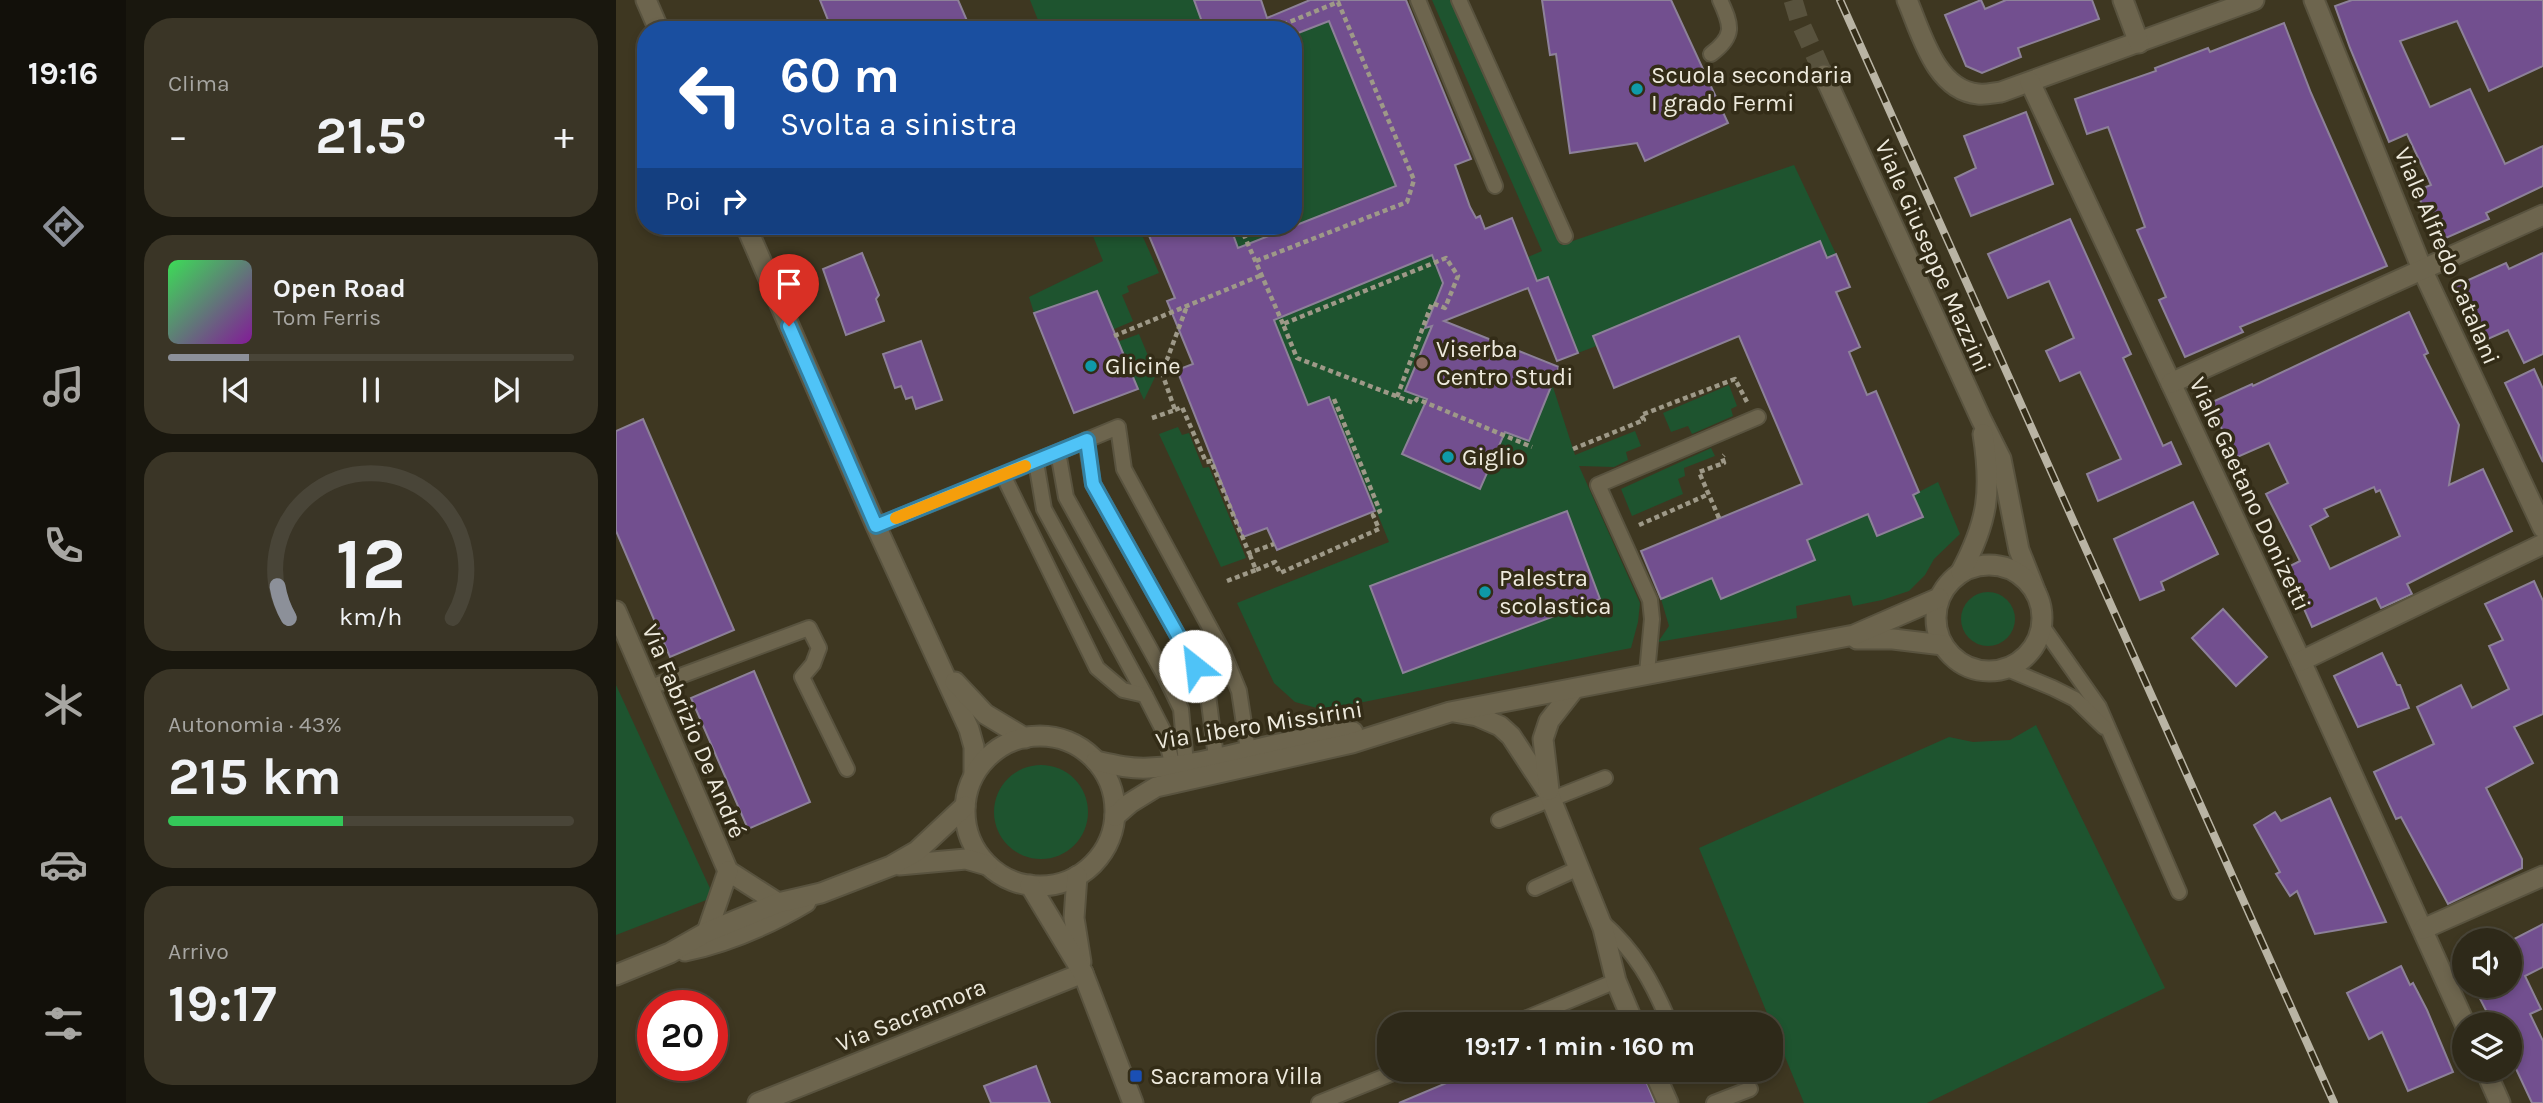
<!DOCTYPE html>
<html lang="it">
<meta charset="utf-8">
<style>
body{margin:0;font-family:Karla,sans-serif;background:#3a3526;color:#f1f3f6;height:100vh;display:flex;flex-direction:column;font-size:26px;white-space:nowrap}
*{box-sizing:border-box;margin:0}
p{font-size:23px;color:#a7a6a2}
.icon{flex:none;width:38px;height:38px;fill:none;stroke:currentColor;stroke-width:2;stroke-linecap:round;stroke-linejoin:round}
.map{position:relative;flex:1;overflow:hidden}
.details{display:flex;flex-direction:column;gap:18px;padding:18px;background:#19170e;width:490px}
.details>*{flex:none}
.guide{position:absolute;left:21px;top:21px;width:665px;height:214px;border-radius:28px;box-shadow:0 4px 10px #0003,0 0 0 2px #494538;background:#1a4fa0;color:#fff;overflow:hidden}
.controls{position:absolute;left:1836px;top:928px;display:grid;gap:14px}
.controls a{display:grid;place-items:center;width:70px;height:70px;border-radius:50%;background:#2e2919;box-shadow:0 4px 10px #0003,0 0 0 2px #494538;font-size:35px}
.speed{position:absolute;left:21px;top:990px;display:flex;gap:14px;font-size:35px;font-weight:700;text-align:center}
.speed>*{display:grid;place-content:center;width:91px;height:91px;border-radius:50%;background:#2e2919;box-shadow:0 4px 10px #0003,0 0 0 2px #494538;line-height:1}
.speed .limit{border:10px solid #d22;background:#fff;color:#111}
.pin{position:absolute;display:grid;place-items:center;width:60px;height:60px;color:#fff;margin:-72px -30px;border-radius:50% 50% 50% 0;rotate:-45deg;box-shadow:0 0 7px #0007}
.pin .icon{rotate:45deg}
.me{position:absolute;width:77px;margin:-38px;rotate:331deg;stroke-linejoin:round;filter:drop-shadow(0 0 5px #0008)}
.turn{display:flex;align-items:center;gap:24px;height:147px;padding:0 28px;font-size:32px}
.turn .icon{width:91px;height:91px;stroke-width:2.5}
.turn b{display:block;font-size:49px;line-height:60px}
.then{display:flex;align-items:center;height:66px;padding:0 28px;background:#0003;gap:14px;font-size:26px}
.big{font-size:52px;font-weight:700;line-height:1.1}
.details .card{flex:1;display:flex;flex-direction:column;justify-content:center;gap:10px;min-width:0;padding:0 24px;border-radius:28px;background:#3a3526}
.details .dial{align-items:center;gap:0}
.dial svg{height:182px;overflow:visible;fill:none;stroke:#494538;stroke-width:7;stroke-linecap:round;text-anchor:middle}
.dial text{fill:#f1f3f6;stroke:none}
.song{display:flex;align-items:center;gap:21px}
.cover{width:84px;height:84px;border-radius:10px;background:linear-gradient(135deg,hsl(130 70% 55%),hsl(290 70% 35%))}
.played{height:7px;border-radius:4px;background:linear-gradient(90deg,#8c9099 20%,#494538 20%)}
.keys{display:flex;justify-content:space-around;direction:ltr}
.heat{display:flex;justify-content:space-between;align-items:center;font-size:38px;direction:ltr}
.charge{height:10px;border-radius:5px;background:linear-gradient(90deg,#34c759 43%,#494538 0)}
.trip{position:absolute;left:761px;top:1012px;width:406px;height:70px;border-radius:28px;background:#2e2919;box-shadow:0 4px 10px #0003,0 0 0 2px #494538;font-weight:700;line-height:70px;text-align:center}
main{display:flex;flex:1;min-height:0}
.tab-bar{display:flex;flex-direction:column;width:126px;justify-content:space-around;align-items:center;background:#12100a;color:#a7a6a2}
.tab-bar .icon{width:49px;height:49px}
.tab-bar .on{color:#8c9099}
.tab-bar b{font-size:32px;color:#f1f3f6}
.map>svg:first-child{display:block}
</style>
<main>
<nav class="tab-bar">
<b>19:16</b>
<svg class="icon on" aria-label="directions" viewBox="0 0 24 24"><path d="M12 3l9 9-9 9-9-9zM9 14v-3h6M13 9l2 2-2 2"/></svg>
<svg class="icon" aria-label="music" viewBox="0 0 24 24"><path d="M9 18V5l10-2v13"/><circle cx="6" cy="18" r="3"/><circle cx="16" cy="16" r="3"/></svg>
<svg class="icon" aria-label="phone" viewBox="0 0 24 24"><path d="M5 4h4l2 5-3 2q2 4 5 5l2-3 5 2v4C11 20 4 13 5 4z"/></svg>
<svg class="icon" aria-label="climate" viewBox="0 0 24 24"><path d="M12 3v18M4 7l16 10M4 17L20 7"/></svg>
<svg class="icon" aria-label="car" viewBox="0 0 24 24"><path d="M5 17H2v-5l4-1 3-4h7l3 4 3 1v5h-3M9 17h6M6 11h13"/><circle cx="7" cy="17" r="2"/><circle cx="17" cy="17" r="2"/></svg>
<svg class="icon" aria-label="filters" viewBox="0 0 24 24"><path d="M4 7h16M4 17h16"/><circle cx="9" cy="7" r="2"/><circle cx="15" cy="17" r="2"/></svg>
</nav>
<section class="details">
<div class="card"><p>Clima</p>
<div class="heat"><a>−</a><b class="big">21.5°</b><a>+</a></div>
</div>
<div class="card">
<div class="song"><i class="cover"></i><div><b>Open Road</b><p>Tom Ferris</p></div></div>
<div class="played"></div>
<div class="keys"><svg class="icon" aria-label="previous" viewBox="0 0 24 24"><path d="M18 5L8 12l10 7zM5 5v14"/></svg><svg class="icon" aria-label="pause" viewBox="0 0 24 24"><path d="M8 5v14M16 5v14"/></svg><svg class="icon" aria-label="next" viewBox="0 0 24 24"><path d="M6 5l10 7-10 7zM19 5v14"/></svg></div>
</div>
<div class="card dial"><svg viewBox="0 0 100 80">
<path d="M14 69A42 42 0 1 1 86 69"/>
<path d="M14 69A42 42 0 0 1 9 55" stroke="#8c9099"/>
<text x="50" y="56" font-size="32" font-weight="700">12</text>
<text x="50" y="72" font-size="11">km/h</text>
</svg></div>
<div class="card"><p>Autonomia · 43%</p><b class="big">215 km</b><div class="charge"></div></div>
<div class="card"><p>Arrivo</p><b class="big">19:17</b></div>
</section>
<div class="map">
<svg width="1927" height="1103" viewBox="0 0 1927 1103">
<rect width="100%" height="100%" fill="#3e3721"/>
<!-- green -->
<g fill="#1e542f">
<polygon points="414,0 578,0 589,30 523,30 499,20 495,30 408,30 422,20"/>
<polygon points="816,0 834,0 945,245 1178,165 1220,254 962,353 932,278 921,281 912,257 926,251"/>
<polygon points="713,21 743,96 791,189 770,189 713,211 716,220 617,260 618,238 614,226 677,226 677,148 687,128 688,105 684,88 677,76 677,35"/>
<polygon points="501,226 522,226 543,273 511,286 513,292 506,295 517,321 496,330 418,313 413,297 487,261 477,236"/>
<polygon points="816,255 827,283 819,318 790,391 913,441 936,384 959,455 1019,431 1025,446 1010,452 1012,460 998,467 963,466 1024,603 1022,622 1015,648 708,710 679,702 658,683 621,603 773,542 714,397 692,405 662,329 647,324"/>
<polygon points="523,334 540,375 528,400 501,342"/>
<polygon points="1113,385 1121,406 1115,409 1117,416 1076,434 1072,426 1055,432 1047,413"/>
<polygon points="562,427 566,435 573,433 587,468 593,467 630,558 605,567 543,434"/>
<polygon points="1095,448 1099,456 1068,468 1069,476 1062,479 1067,494 1016,516 1005,489"/>
<polygon points="1322,482 1344,534 1318,559 1309,575 1293,591 1266,600 1237,606 1234,595 1180,606 1181,618 1042,642 1053,626 1045,599 1252,514 1262,536 1306,518 1297,495"/>
<circle cx="1372" cy="619" r="27"/>
<polygon points="0,685 98,897 0,935"/>
<polygon points="1420,725 1549,988 1311,1103 1188,1103 1083,848 1333,737 1357,742 1394,740"/>
<circle cx="425" cy="812" r="47"/>
</g>
<!-- building -->
<g fill="#724f8f" stroke="#8d8199" stroke-width="2" fill-rule="evenodd">
<polygon points="204,0 342,0 355,30 216,30"/>
<polygon points="578,0 645,0 651,18 694,0 790,0 855,159 839,165 854,207 860,218 864,216 869,229 896,218 921,281 932,277 962,353 941,361 912,288 828,321 943,367 913,441 889,432 864,489 786,454 811,399 789,391 816,326 809,328 827,283 816,255 658,320 692,405 713,397 759,511 661,550 651,528 627,537 561,370 577,364 551,301 559,298 529,226 614,226 622,248 780,186 713,21 677,35 677,30 589,30"/>
<polygon points="926,0 1055,0 1112,123 1029,161 1021,143 954,153 940,54 934,55"/>
<polygon points="1365,0 1369,9 1390,0 1476,0 1483,19 1402,48 1405,57 1366,73 1350,66 1329,15"/>
<polygon points="1736,0 1927,0 1927,66 1873,91 1841,21 1784,41 1814,107 1854,89 1889,164 1927,146 1927,186 1870,213 1873,219 1823,241 1800,191 1815,185 1791,134 1773,142 1734,48 1719,6"/>
<polygon points="1668,23 1695,93 1771,266 1624,327 1627,332 1569,357 1543,300 1550,297 1521,230 1529,227 1492,127 1471,134 1459,99 1540,71 1539,68 1592,48 1594,52"/>
<polygon points="1410,112 1437,184 1355,216 1339,178 1360,168 1348,136"/>
<polygon points="1454,219 1515,354 1507,358 1547,446 1555,442 1565,464 1482,501 1471,474 1505,459 1464,372 1444,381 1430,351 1458,338 1433,281 1392,298 1372,254"/>
<polygon points="1204,241 1211,258 1220,254 1234,287 1220,292 1244,347 1233,352 1251,395 1260,391 1303,492 1297,495 1307,517 1261,536 1252,514 1191,540 1199,560 1105,599 1096,578 1045,599 1025,551 1186,484 1123,336 998,388 977,336"/>
<polygon points="246,253 263,295 260,299 268,321 230,335 207,269"/>
<polygon points="1927,253 1927,354 1908,363 1892,330 1865,342 1839,286 1890,263 1893,269"/>
<polygon points="481,291 522,389 458,413 418,313"/>
<path d="M1793 312 1812 353 1808 355 1843 425 1833 485 1867 469 1896 531 1791 584 1796 594 1765 608 1760 598 1696 627 1670 568 1684 561 1650 494 1672 483 1653 443 1619 458 1594 403 1636 384 1637 386ZM1758 487 1760 492 1764 490 1784 536 1714 569 1694 526 1712 516 1708 509Z"/>
<polygon points="305,341 326,400 300,409 296,397 290,399 285,386 279,388 267,354"/>
<polygon points="1918,369 1927,389 1927,462 1889,383"/>
<polygon points="27,419 118,630 54,657 0,531 0,431"/>
<polygon points="1577,502 1602,554 1545,582 1548,590 1524,600 1498,539"/>
<polygon points="951,511 984,599 787,673 754,586"/>
<polygon points="1918,581 1927,601 1927,714 1898,727 1917,763 1870,788 1906,859 1906,868 1832,904 1785,817 1780,819 1758,772 1818,744 1801,707 1845,685 1856,708 1893,689 1873,646 1887,640 1869,604"/>
<polygon points="1607,609 1651,657 1620,686 1576,638"/>
<polygon points="1766,653 1781,685 1784,685 1793,708 1742,727 1718,676"/>
<polygon points="138,671 194,802 132,829 75,698"/>
<polygon points="1714,798 1770,922 1699,934 1681,891 1674,896 1660,874 1664,872 1638,825 1659,812 1665,821"/>
<polygon points="1927,924 1927,967 1909,976 1925,1009 1914,1014 1927,1041 1927,1103 1916,1103 1894,1056 1894,1024 1877,1024 1857,985 1894,985 1894,941"/>
<polygon points="1785,966 1794,985 1797,983 1811,1010 1837,1072 1792,1091 1766,1032 1753,1039 1731,993"/>
<polygon points="420,1066 434,1103 375,1103 368,1086"/>
<polygon points="828,1069 1025,1069 1039,1103 783,1103 833,1082"/>
</g>
<g fill="none" stroke-linecap="round" stroke-linejoin="round">
<!-- tertiary-tunnel -->
<polyline stroke="#58523d" stroke-width="19" stroke-dasharray="19 10" stroke-linecap="butt" points="1177,0 1183,20 1208,75"/>
<defs>
<g id="service">
<polyline points="802,0 879,186"/>
<polyline points="843,0 949,236"/>
<path d="M1095 54C1119 36 1116 26 1104 0"/>
<polyline points="470,440 477,484 579,666 592,695 600,757"/>
<polyline points="442,452 450,497 550,678 565,709 570,764"/>
<polyline points="420,462 428,509 529,695"/>
<polyline points="387,475 502,427 508,469 607,652 623,691 632,750"/>
<polyline points="260,526 387,475 481,668 507,690 529,695 548,732 557,766"/>
<polyline points="1426,626 1483,707 1563,892"/>
<polyline points="1389,668 1437,688 1459,699 1488,727"/>
<polyline points="1031,673 1036,619 1034,600 982,485 1142,417"/>
<polyline points="32,688 193,628 203,648 197,664 186,677 231,769"/>
<polyline points="883,820 989,778"/>
<polyline points="919,888 963,868"/>
<path d="M985 921C1020 952 1036 981 1054 1024"/>
<polyline points="897,1024 1000,981"/>
<polyline points="703,1103 787,1069"/>
<polyline points="1098,1103 1134,1089"/>
</g>
<g id="minor">
<path d="M1291 0C1305 32 1319 90 1362 94 1369 95 1377 93 1385 92L1638 0"/>
<polyline points="1507,0 1523,43"/>
<polyline points="1698,0 1806,269 1927,528"/>
<polyline points="1414,82 1685,661 1849,1024"/>
<polyline points="1555,383 1927,215"/>
<polyline points="0,611 112,871 162,903"/>
<polyline points="1685,661 1927,544"/>
<polyline points="838,712 861,716 884,726 895,736 933,794 987,928 1000,981 1018,1024"/>
<polyline points="933,790 927,739 933,721 958,689"/>
<polyline points="1807,929 1927,876"/>
<polyline points="91,932 112,871"/>
<polyline points="1037,1069 1052,1103"/>
<polyline points="1869,1069 1884,1103"/>
<polyline points="142,1103 467,973"/>
</g>
<g id="tertiary">
<polyline points="30,0 43,30"/>
<polyline points="1208,75 1365,419 1385,459 1403,550 1420,593"/>
<polyline points="130,226 260,526 353,729 358,747 358,774"/>
<circle cx="1373" cy="618" r="53"/>
<path d="M1345 572C1372 521 1376 491 1367 434"/>
<polyline points="1241,639 1277,639 1327,645"/>
<polyline points="339,682 369,714 409,738"/>
<circle cx="424" cy="811" r="75"/>
<path d="M480 761C498 765 515 769 533 768 602 765 668 736 737 732"/>
<polyline points="499,816 514,803 540,787 736,743 834,712 1238,635 1323,598"/>
<polyline points="283,865 350,859 371,865"/>
<polyline points="461,876 458,918 465,962"/>
<polyline points="414,885 467,973 517,1103"/>
<path d="M69 951C112 942 153 924 190 902"/>
<polyline points="0,975 54,953 91,932 162,903 205,893 275,866 301,851 349,806"/>
</g>
</defs>
<!-- service casing -->
<use href="#service" stroke="#59533f" stroke-width="18"/>
<!-- minor casing -->
<use href="#minor" stroke="#59533f" stroke-width="23"/>
<!-- tertiary casing -->
<use href="#tertiary" stroke="#59533f" stroke-width="23"/>
<!-- path -->
<g stroke="#9e9988" stroke-width="4.5" stroke-dasharray="5 3.5" stroke-linecap="butt">
<polyline points="624,226 667,324"/>
<polyline points="640,261 791,202 798,180 722,2 666,25 664,30"/>
<polyline points="498,336 646,275"/>
<polyline points="781,397 816,303 829,308 842,276 830,258 667,324 681,358 798,403 801,399 916,447"/>
<polyline points="559,410 566,407 590,462 595,461 633,553 658,544"/>
<polyline points="536,418 559,410 546,373 571,306"/>
<polyline points="957,449 1028,420 1025,415 1119,379 1131,402"/>
<polyline points="1103,518 1083,472 1108,463 1106,457 1108,455"/>
<polyline points="1023,525 1093,494"/>
<polyline points="640,570 659,562 664,573 763,529 757,515 764,511 718,399"/>
<polyline points="611,581 640,570 633,553"/>
<polyline points="840,1069 844,1078"/>
</g>
<!-- service -->
<use href="#service" stroke="#6d654e" stroke-width="14"/>
<!-- minor -->
<use href="#minor" stroke="#6d654e" stroke-width="19"/>
<!-- tertiary -->
<use href="#tertiary" stroke="#6d654e" stroke-width="19"/>
<defs>
<polyline id="rail" points="1224,0 1718,1103"/>
</defs>
<!-- rail casing -->
<use href="#rail" stroke="#b9b4a4" stroke-width="8"/>
<!-- rail -->
<use href="#rail" stroke="#332c17" stroke-width="5" stroke-dasharray="16" stroke-linecap="butt"/>
</g>
<g fill="none" stroke-linecap="round" stroke-linejoin="round">
<defs>
<polyline id="route" points="173,326 260,526 471,440 477,484 579,666"/>
</defs>
<!-- route casing -->
<use href="#route" stroke="#337fa1" stroke-width="18"/>
<!-- route -->
<use href="#route" stroke="#4fc3f7" stroke-width="12"/>
<!-- slow -->
<polyline stroke="#f59e0b" stroke-width="12" points="280,518 409,466"/>
</g>
<!-- markers -->
<g fill="#0f9aa8" stroke="#332c17" stroke-width="2.5">
<circle cx="1021" cy="89" r="7"/>
<circle cx="475" cy="366" r="7"/>
<circle cx="832" cy="457" r="7"/>
<circle cx="869" cy="592" r="7"/>
</g>
<circle fill="#8d6e63" stroke="#332c17" stroke-width="2.5" cx="806" cy="363" r="7"/>
<rect fill="#1a4fb4" stroke="#332c17" stroke-width="2.5" x="513" y="1069" width="14" height="14" rx="3.5"/>
<g text-anchor="middle" stroke-width="7" stroke-linejoin="round" paint-order="stroke">
<!-- poi labels -->
<g font-size="24" fill="#eeeadd" stroke="#332c17" text-anchor="start">
<text x="1035" y="83">Scuola secondaria<tspan x="1035" dy="28">I grado Fermi</tspan></text>
<text x="820" y="357">Viserba<tspan x="820" dy="28">Centro Studi</tspan></text>
<text x="489" y="374">Glicine</text>
<text x="846" y="465">Giglio</text>
<text x="883" y="586">Palestra<tspan x="883" dy="28">scolastica</tspan></text>
<text x="534" y="1084">Sacramora Villa</text>
</g>
<!-- street labels -->
<g font-size="24" fill="#eeeadd" stroke="#332c17">
<text transform="translate(1317 256) rotate(66)" y="8">Viale Giuseppe Mazzini</text>
<text transform="translate(1831 256) rotate(67)" y="8">Viale Alfredo Catalani</text>
<text transform="translate(1634 494) rotate(65)" y="8">Viale Gaetano Donizetti</text>
<text transform="translate(643 725) rotate(-9)" y="8">Via Libero Missirini</text>
<text transform="translate(78 731) rotate(67)" y="8">Via Fabrizio De André</text>
<text transform="translate(295 1015) rotate(-22)" y="8">Via Sacramora</text>
</g>
</g>
</svg>
<div class="controls">
<a><svg class="icon" aria-label="sound" viewBox="0 0 24 24"><path d="M4 9h4l5-4v14l-5-4H4zM17 9q2 3 0 6"/></svg></a>
<a><svg class="icon" aria-label="layers" viewBox="0 0 24 24"><path d="M12 4l9 5-9 5-9-5zM3 14l9 5 9-5"/></svg></a>
</div>
<div class="speed"><div class="limit">20</div></div>
<div class="pin" style="left:173px;top:326px;background:#d93025"><svg class="icon" aria-label="arrive" viewBox="0 0 24 24"><path d="M6 21V4h12l-3 4 3 4H6"/></svg></div>
<svg class="me" style="left:579px;top:666px" viewBox="-20 -20 40 40"><circle r="19" fill="#fff"/><path d="M0-13L10 11 0 6-10 11z" fill="#4fc3f7"/></svg>
<div class="trip">19:17 · 1 min · 160 m</div>
<div class="guide">
<div class="turn"><svg class="icon" aria-label="left" viewBox="0 0 24 24"><path d="M17 20v-9H6M10 6l-5 5 5 5"/></svg><div><b>60 m</b>Svolta a sinistra</div></div>
<div class="then">Poi<svg class="icon" aria-label="right" viewBox="0 0 24 24"><path d="M7 20v-9h11M14 6l5 5-5 5"/></svg></div>
</div>
</div>
</main>
